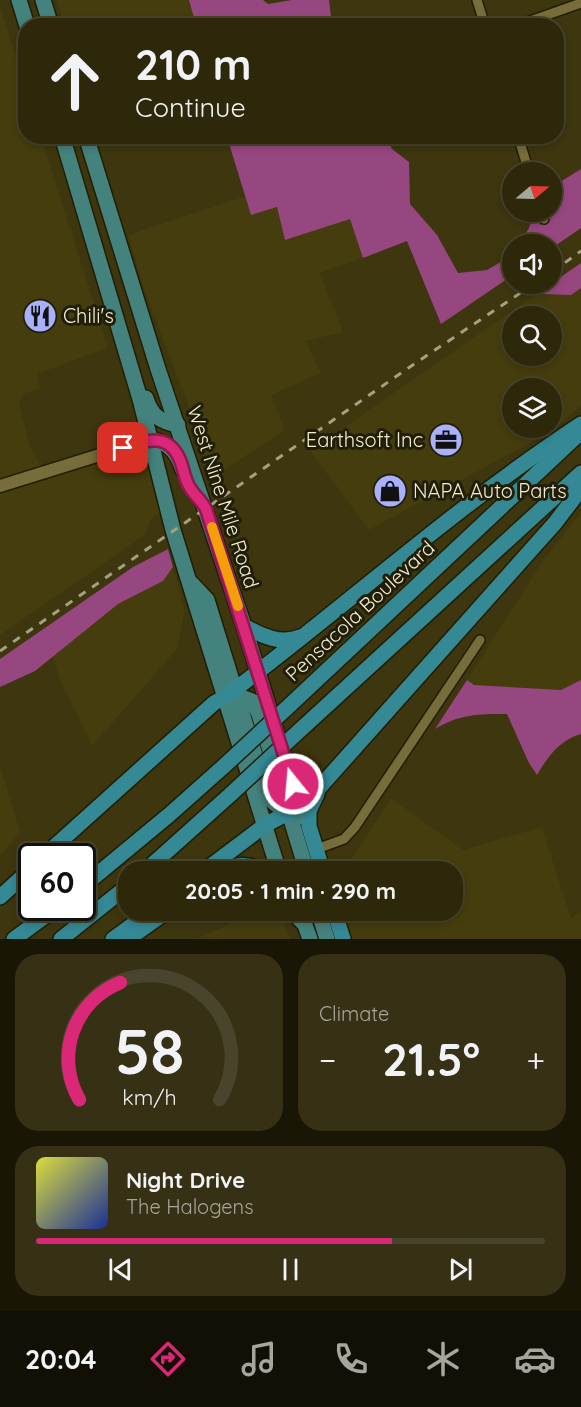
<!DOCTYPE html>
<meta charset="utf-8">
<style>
body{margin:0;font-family:Quicksand,sans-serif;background:#363014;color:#f1f3f6;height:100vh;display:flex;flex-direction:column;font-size:22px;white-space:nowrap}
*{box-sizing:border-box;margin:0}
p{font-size:20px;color:#a7a69d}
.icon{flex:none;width:33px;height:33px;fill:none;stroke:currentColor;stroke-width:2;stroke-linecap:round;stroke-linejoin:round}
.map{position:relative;height:939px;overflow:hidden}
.details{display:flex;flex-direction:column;gap:15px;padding:15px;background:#191606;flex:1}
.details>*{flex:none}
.guide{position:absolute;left:18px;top:18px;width:546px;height:126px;border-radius:24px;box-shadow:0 3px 9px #0003,0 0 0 2px #49442c;background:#2e280b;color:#f1f3f6;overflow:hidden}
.needle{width:39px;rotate:71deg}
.controls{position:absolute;left:502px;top:162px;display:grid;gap:12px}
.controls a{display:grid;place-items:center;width:60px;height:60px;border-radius:50%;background:#2e280b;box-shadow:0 3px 9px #0003,0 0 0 2px #49442c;font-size:30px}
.speed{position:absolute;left:18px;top:843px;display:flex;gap:12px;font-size:30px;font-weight:700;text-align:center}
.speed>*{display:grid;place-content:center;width:78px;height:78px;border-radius:50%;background:#2e280b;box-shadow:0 3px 9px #0003,0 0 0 2px #49442c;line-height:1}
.speed .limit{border:3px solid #111;border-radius:9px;background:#fff;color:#111}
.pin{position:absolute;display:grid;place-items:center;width:51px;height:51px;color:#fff;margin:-26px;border-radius:12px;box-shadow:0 3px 9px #0006}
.me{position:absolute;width:66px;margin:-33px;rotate:343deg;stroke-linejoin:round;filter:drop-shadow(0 0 4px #0008)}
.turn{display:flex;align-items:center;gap:21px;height:126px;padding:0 18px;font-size:27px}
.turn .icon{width:78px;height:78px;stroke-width:2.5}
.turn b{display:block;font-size:42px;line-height:51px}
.big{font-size:45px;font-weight:800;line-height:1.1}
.details .widget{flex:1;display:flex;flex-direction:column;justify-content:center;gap:9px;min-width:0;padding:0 21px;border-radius:24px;background:#363014}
.details .dial{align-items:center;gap:0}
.dial svg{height:156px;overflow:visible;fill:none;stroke:#49442c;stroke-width:7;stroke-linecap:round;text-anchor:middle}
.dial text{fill:#f1f3f6;stroke:none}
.song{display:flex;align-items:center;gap:18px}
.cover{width:72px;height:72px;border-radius:9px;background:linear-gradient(135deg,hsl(60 70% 55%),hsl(230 70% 35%))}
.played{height:6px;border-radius:3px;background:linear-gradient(90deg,#db2777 70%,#49442c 70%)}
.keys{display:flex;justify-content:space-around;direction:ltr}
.heat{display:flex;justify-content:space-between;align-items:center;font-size:33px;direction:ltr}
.details .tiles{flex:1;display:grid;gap:15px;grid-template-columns:1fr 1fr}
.widget:last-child{grid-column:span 2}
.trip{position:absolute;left:118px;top:861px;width:345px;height:60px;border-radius:24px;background:#2e280b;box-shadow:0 3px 9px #0003,0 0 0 2px #49442c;font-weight:800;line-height:60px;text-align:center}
.menu{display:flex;height:96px;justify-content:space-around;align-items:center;background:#121004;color:#a7a69d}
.menu .icon{width:42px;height:42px}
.menu .current{color:#db2777}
.menu b{font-size:27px;color:#f1f3f6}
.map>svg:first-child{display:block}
</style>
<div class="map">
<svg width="581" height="939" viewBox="0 0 581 939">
<rect width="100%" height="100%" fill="#3d360f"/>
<!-- built -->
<g fill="#453d0d" fill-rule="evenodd">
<polygon points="57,0 189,0 196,25 64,25"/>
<polygon points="0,6 25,86 26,136 41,137 108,348 37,374 40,388 24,394 19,404 31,449 42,468 0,480"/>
<polygon points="246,196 252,215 277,207 285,240 350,218 363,258 320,273 343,332 306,341 321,373 271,395 285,430 212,478 194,421 145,292 128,235"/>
<path d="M581 288V405L556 429 369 530 310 451 539 292 542 294 571 295ZM513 316H552V356H513ZM513 388H552V428H513Z"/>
<polygon points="139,448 147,457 163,511 151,519 145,535 0,635 0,490"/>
<polygon points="581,512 581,680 561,690 474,685 467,680 542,562"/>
<polygon points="173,567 185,610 177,649 92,746 59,677 53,656 118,604 163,581"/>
<polygon points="0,765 20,832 0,856"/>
<polygon points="391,798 463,850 542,827 571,919 581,911 581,939 348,939 339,911 453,910 453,872 328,872 353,857"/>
<polygon points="259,911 280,911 290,939 196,939"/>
</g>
<!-- forest -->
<g fill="#974780">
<polygon points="189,0 263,0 268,4 292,0 329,0 332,25 196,25"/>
<polygon points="227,137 386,137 392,149 409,162 410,204 437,235 458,273 487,270 513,255 513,275 441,324 407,241 363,258 350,219 285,240 277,207 251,215"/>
<polygon points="581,169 581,228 552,248 552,244 520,244 529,228 534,212 536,212 540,225 550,221 547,212 552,212 552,187"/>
<polygon points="581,263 581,288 571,295 542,294 539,292"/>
<polygon points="168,549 173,567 163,581 118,604 35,671 0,687 0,659 133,567"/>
<path d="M467 680 474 685 561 690 581 680V734C560 740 548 756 537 775L529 763 507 714C477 714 461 714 435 729Z"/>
</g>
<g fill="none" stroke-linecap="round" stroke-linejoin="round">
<defs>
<g id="minor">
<polyline points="477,0 485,26"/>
<polyline points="516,26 581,3"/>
<polyline points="518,136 529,172"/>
<polyline points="541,212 544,219"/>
<polyline points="314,850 344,839 355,827 480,640"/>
</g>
<polyline id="tertiary" points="0,486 151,439"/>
<g id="primary">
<polyline points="19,0 27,26"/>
<polyline points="43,0 51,26"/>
<polyline points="62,136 140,399 173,530 279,872"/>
<polyline points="86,136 158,369 244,626 302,817"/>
<path d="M146 398C151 416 161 422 178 425"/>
<path d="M151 439C169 443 177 452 183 470"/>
<path d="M191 583 207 600 267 794C277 810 282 808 299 807"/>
<polyline points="231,697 239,696 252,701 259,714 307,872"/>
<polyline points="291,910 305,925 310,939"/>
<polyline points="318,910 327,939"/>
</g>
<g id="trunk">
<path d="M244 626C262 636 281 645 300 637"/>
<polyline points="290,705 581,432"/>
<polyline points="299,731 581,473"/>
<polyline points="317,794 309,811 309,826 323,872"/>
<path d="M44 856 214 703 225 697C345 607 456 506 581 424"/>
<polyline points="144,872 231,794"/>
<polyline points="203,872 265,825 299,807 319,788 555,523 581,489"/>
<path d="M223 872C237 862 253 865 266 872"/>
<polyline points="82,887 169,815 223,767"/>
<polyline points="0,897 32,868"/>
<polyline points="334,910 343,939"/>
<polyline points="14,939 56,908"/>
<polyline points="61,939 129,885"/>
<polyline points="113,939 135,923"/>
<polyline points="128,939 169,910"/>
</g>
</defs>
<!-- minor casing -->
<use href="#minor" stroke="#221e03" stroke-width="12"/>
<!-- tertiary casing -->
<use href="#tertiary" stroke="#221e03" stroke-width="15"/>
<!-- primary casing -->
<use href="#primary" stroke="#221e03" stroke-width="18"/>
<!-- trunk casing -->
<use href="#trunk" stroke="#221e03" stroke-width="18"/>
<!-- minor -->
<use href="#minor" stroke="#766d3a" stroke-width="9"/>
<!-- tertiary -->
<use href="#tertiary" stroke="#766d3a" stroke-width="12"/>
<!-- primary -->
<use href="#primary" stroke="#44827e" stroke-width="15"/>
<!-- trunk -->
<use href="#trunk" stroke="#348995" stroke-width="15"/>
<!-- rail -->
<g stroke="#a6a080" stroke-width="3" stroke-dasharray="8 8" stroke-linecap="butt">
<polyline points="552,272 581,251"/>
<polyline points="0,651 417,362 534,284"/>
</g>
<defs>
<g id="trunk-bridge">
<polyline points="223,767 290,705"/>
<polyline points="231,794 299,731"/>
</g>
</defs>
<!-- trunk-bridge casing -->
<use href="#trunk-bridge" stroke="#221e03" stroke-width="18" stroke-linecap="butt"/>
<!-- trunk-bridge -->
<use href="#trunk-bridge" stroke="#348995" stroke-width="15"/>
</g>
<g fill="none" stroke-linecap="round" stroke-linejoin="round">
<defs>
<path id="route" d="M123 448C145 441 168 431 180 460 183 467 184 475 187 482 191 493 201 499 206 509L293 784"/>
</defs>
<!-- route casing -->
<use href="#route" stroke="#8e194d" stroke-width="15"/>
<!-- route -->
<use href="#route" stroke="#db2777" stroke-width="10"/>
<!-- slow -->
<polyline stroke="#f59e0b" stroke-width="10" points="212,527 238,606"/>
</g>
<!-- icons -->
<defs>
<symbol id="restaurant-disc" viewBox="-11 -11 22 22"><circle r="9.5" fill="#a9b0fc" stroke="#211e08"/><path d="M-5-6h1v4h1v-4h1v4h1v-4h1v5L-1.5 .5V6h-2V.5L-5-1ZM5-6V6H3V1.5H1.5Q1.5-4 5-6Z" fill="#111"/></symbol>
<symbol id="office-disc" viewBox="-11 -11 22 22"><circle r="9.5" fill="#a9b0fc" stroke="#211e08"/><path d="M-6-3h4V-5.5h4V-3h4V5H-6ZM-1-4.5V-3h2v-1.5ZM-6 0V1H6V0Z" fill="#111"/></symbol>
<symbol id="shop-disc" viewBox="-11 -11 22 22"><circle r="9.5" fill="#a9b0fc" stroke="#211e08"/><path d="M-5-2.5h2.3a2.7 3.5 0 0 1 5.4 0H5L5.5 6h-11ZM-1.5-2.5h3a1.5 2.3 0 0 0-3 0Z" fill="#111"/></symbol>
</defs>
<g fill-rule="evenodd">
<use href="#restaurant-disc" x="21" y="297" width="38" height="38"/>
<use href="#office-disc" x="427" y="421" width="38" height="38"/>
<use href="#shop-disc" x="371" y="472" width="38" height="38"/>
</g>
<g text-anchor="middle" stroke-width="6" stroke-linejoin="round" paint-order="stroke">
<!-- poi labels -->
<g font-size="20" fill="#f2edd2" stroke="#211e08" text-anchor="start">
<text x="63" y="323">Chili's</text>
<text x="423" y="447" text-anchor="end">Earthsoft Inc</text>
<text x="413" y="498">NAPA Auto Parts</text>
</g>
<!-- street labels -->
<g font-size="20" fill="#f2edd2" stroke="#211e08">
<text transform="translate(223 497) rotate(72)" y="7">West Nine Mile Road</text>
<text transform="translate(360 611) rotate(-43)" y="7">Pensacola Boulevard</text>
</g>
</g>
</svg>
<div class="controls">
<a><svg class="needle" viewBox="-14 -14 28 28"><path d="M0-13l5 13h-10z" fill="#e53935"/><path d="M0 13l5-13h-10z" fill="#a7a69d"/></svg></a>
<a><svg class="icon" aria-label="sound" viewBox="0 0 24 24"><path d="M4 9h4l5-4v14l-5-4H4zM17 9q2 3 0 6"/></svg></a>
<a><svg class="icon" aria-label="search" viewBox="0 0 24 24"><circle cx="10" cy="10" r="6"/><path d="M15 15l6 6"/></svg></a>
<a><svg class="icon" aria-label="layers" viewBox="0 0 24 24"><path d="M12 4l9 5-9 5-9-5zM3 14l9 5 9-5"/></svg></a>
</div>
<div class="speed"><div class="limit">60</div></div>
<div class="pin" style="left:123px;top:448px;background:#d93025"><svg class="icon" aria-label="arrive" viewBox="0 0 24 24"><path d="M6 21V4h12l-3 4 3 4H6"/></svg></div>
<svg class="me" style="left:293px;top:784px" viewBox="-20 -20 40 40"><circle r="17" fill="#db2777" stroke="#fff" stroke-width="3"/><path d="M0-11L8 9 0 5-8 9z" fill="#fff"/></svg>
<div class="trip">20:05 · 1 min · 290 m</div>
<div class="guide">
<div class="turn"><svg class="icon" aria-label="ahead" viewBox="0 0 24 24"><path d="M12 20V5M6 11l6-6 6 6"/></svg><div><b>210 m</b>Continue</div></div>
</div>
</div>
<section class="details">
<div class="tiles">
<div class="widget dial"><svg viewBox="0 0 100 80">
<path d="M14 69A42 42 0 1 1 86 69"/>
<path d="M14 69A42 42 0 0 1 35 9" stroke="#db2777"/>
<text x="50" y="56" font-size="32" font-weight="700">58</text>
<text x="50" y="72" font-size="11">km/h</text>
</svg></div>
<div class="widget"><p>Climate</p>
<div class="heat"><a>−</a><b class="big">21.5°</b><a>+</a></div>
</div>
<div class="widget">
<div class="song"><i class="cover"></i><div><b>Night Drive</b><p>The Halogens</p></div></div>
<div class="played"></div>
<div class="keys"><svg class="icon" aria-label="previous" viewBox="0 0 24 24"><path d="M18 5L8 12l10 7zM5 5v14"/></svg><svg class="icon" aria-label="pause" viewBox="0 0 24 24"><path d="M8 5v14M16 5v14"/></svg><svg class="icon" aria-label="next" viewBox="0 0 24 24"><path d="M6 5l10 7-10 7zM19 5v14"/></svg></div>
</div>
</div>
</section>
<nav class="menu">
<b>20:04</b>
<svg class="icon current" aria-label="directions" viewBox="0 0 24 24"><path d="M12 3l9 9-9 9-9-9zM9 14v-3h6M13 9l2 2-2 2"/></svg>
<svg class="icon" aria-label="music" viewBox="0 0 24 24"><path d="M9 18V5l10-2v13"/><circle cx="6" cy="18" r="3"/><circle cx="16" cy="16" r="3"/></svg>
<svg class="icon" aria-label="phone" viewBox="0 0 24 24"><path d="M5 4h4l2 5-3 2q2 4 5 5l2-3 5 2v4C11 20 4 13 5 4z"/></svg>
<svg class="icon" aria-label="climate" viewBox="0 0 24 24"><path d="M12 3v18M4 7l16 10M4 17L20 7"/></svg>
<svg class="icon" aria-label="car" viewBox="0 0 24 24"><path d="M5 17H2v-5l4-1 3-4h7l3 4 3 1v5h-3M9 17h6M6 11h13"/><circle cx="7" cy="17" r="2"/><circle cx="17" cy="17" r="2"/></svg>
</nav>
